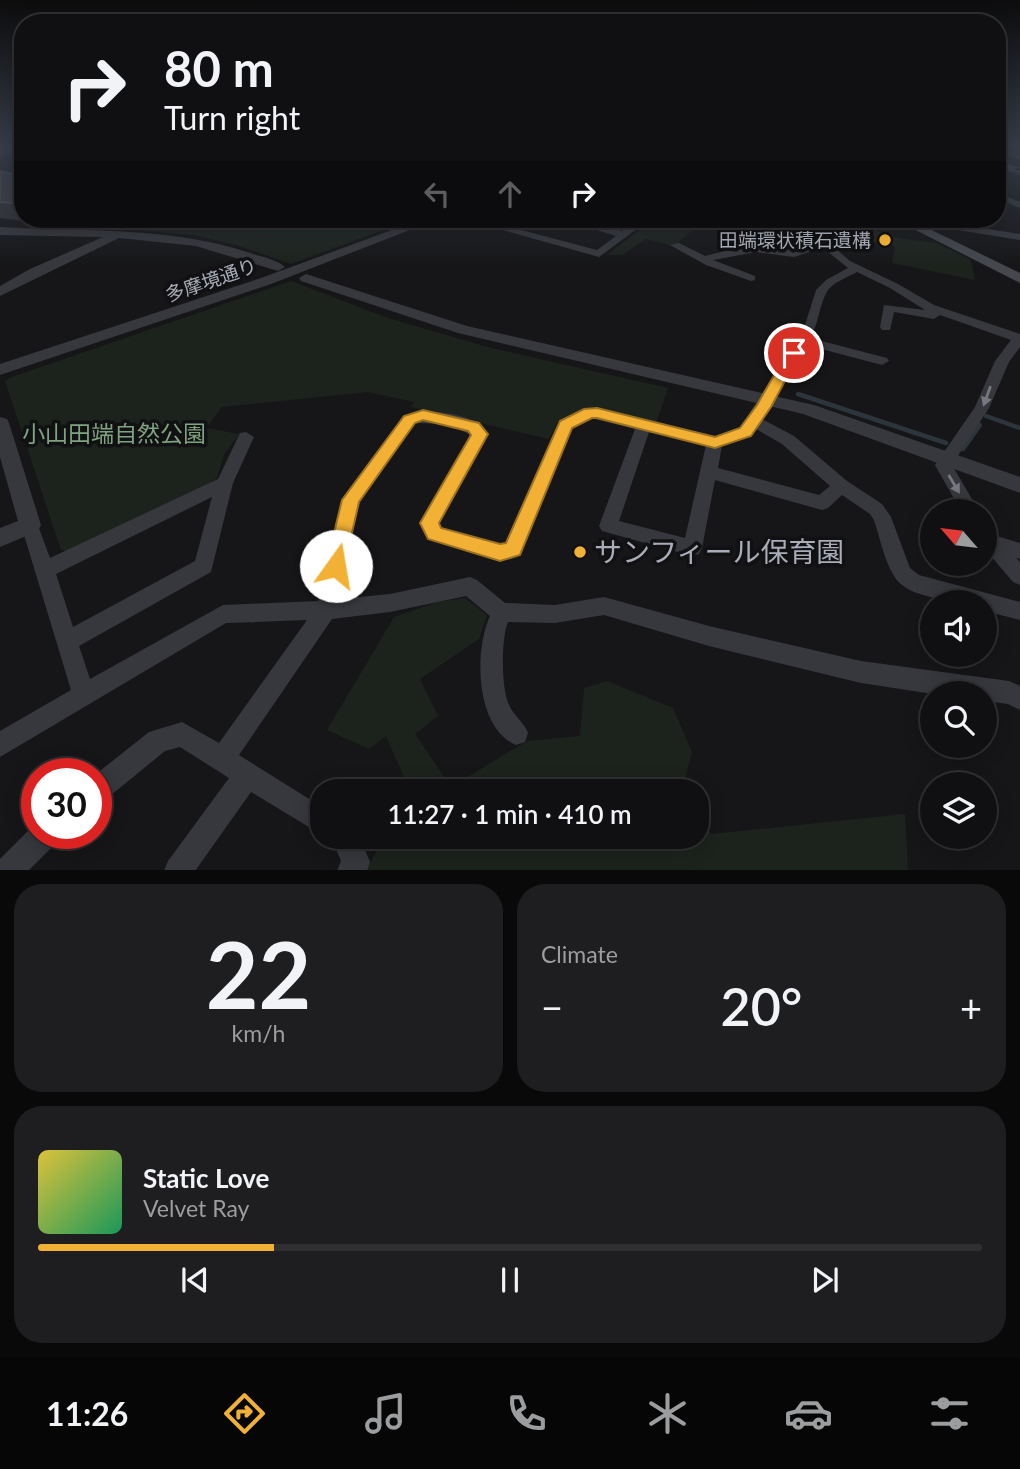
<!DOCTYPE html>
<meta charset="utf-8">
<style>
body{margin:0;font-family:Lato,"Noto Sans JP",sans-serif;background:#1e1e20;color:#f1f3f6;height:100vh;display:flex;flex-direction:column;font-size:26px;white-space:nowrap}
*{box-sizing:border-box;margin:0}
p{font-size:23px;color:#9c9d9f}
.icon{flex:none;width:38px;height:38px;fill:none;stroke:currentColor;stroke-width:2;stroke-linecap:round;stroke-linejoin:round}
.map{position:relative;height:870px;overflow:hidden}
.sheet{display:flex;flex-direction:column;gap:14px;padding:14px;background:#09090a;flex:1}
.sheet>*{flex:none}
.banner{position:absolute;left:14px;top:14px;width:992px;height:214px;border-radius:28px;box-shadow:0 4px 18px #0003,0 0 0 2px #303032;background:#101012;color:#f1f3f6;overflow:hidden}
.needle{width:46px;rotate:298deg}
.fabs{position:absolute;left:920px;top:499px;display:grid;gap:14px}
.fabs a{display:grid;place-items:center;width:77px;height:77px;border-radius:50%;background:#101012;box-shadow:0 4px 18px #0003,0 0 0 2px #303032;font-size:35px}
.speed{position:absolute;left:21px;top:758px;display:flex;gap:14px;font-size:35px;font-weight:700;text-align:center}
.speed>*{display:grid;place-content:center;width:91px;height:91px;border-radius:50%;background:#101012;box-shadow:0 4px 18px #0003,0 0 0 2px #303032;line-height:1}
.speed .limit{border:10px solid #d22;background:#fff;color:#111}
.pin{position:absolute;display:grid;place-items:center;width:60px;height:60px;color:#fff;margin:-30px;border:4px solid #fff;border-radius:50%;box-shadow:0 2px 7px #0007}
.me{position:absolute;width:77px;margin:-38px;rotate:13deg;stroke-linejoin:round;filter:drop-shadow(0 0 5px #0008)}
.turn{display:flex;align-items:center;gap:24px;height:147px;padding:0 35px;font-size:32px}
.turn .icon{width:91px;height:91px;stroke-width:2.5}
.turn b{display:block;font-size:49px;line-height:60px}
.lanes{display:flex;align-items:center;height:66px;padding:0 35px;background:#0003;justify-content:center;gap:35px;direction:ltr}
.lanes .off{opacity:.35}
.big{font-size:52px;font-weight:600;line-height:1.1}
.sheet .tile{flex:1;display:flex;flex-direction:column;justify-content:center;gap:10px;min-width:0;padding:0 24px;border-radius:28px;background:#1e1e20}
.sheet .dial{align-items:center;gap:0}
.dial b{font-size:91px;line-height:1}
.song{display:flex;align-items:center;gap:21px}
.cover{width:84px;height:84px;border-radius:10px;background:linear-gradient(135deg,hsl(50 70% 55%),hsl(150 70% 35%))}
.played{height:7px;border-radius:4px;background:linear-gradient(90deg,#f2b134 25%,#303032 25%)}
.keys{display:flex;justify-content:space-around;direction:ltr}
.heat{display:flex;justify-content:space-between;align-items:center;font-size:38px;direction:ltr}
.sheet .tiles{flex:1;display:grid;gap:14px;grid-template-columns:1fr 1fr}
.tile:last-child{grid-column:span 2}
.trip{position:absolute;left:310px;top:779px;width:399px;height:70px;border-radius:28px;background:#101012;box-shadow:0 4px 18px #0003,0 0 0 2px #303032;font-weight:600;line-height:70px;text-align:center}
.tabs{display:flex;height:112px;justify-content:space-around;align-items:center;background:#060607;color:#9c9d9f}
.tabs .icon{width:49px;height:49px}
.tabs .on{color:#f2b134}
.tabs b{font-size:32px;color:#f1f3f6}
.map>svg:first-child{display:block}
</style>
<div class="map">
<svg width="1020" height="871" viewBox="0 0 1020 871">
<rect width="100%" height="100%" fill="#161618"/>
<!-- green -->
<g fill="#1c231d">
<polygon points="55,219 413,219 291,264 236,245 194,235 120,228 33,226"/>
<polygon points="654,219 705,219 674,246 646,239 622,255 607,255"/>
<polygon points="874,230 898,238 936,243 971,260 975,280 892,263 895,246 870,240"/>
<polygon points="291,281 388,318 491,348 668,388 656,423 592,407 557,423 549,439 411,407 414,402 368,392 222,407 206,428 239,434 224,455 217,478 208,485 70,552 61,550 5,381 9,378"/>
<polygon points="465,598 487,615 479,639 420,679 438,716 415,734 451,787 527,741 580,736 584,688 607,681 673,708 692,752 682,791 410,791 386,736 369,749 327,730 394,617 438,602"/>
<polygon points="905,814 908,870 366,871 384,837 696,836 697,823 712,834"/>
</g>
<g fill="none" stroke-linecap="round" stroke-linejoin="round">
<!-- stream -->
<g stroke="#2c353c" stroke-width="4.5">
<polyline points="798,394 946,443"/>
<polyline points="986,416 1020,428"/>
<polyline points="963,449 980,425"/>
</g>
<!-- minor -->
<g fill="#37383d" fill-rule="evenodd">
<polygon points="998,150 1020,155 1020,159 998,154"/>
<polygon points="998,164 1020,170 1020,175 998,168"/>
<polygon points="998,193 1020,202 1020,208 998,199"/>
<polygon points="464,219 479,219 597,250 616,236 563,219 578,219 622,231 639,219 650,219 599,257"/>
<polygon points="933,220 1020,234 1020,240 933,226 922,227 917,224"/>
<path d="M889 222 910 221 915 224 910 227C886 228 849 223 837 250L850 261 898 284 934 305 1020 334V347L1009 362 989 408 952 465 979 511H961L935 465 975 407 995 361 1011 340 940 315 934 319 894 312 890 330H882L880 327 884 305 925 310 890 288 857 272C848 277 834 282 828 290 819 304 819 324 810 338L887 358 889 361 882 365 806 345 762 419 794 436 847 481 882 504 891 517 910 568 919 575 1020 602V620L985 611V602C961 602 907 600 894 576 884 560 880 538 874 520L870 514 842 495 828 508 822 510 715 480 702 548 699 554 692 556 602 531 599 526 635 429 591 418 572 428 520 555 500 560 428 539 420 524 471 435 447 424 415 423 359 502 339 599 390 594 470 577 477 580 505 603 555 605 604 597 709 626 861 661 1009 681 1020 686V710L1008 704 985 701V693L933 694 861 683 709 646 604 615 555 623 508 622C501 638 501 689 509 705 514 716 524 722 528 733L525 742 516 745C475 728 474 650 490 616L466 596 390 612 332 619 239 755 322 807V835L251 792 195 871H164L168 861 229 778 180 747 165 751 105 800 96 804V774L149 732 182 722 219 743 307 620 226 623 0 757V731L71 690 21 525 24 520 30 518 36 520 50 558 218 479 240 433 246 432 254 437 233 483 211 572 79 646 90 679 223 605 318 601 342 500 405 415C429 409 472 411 488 434L438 524 441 528 500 544 506 543 558 425 561 421 589 408 715 436 740 428 804 328 816 290 826 280 848 268 827 251C838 225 863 223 889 222ZM756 429 782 444 830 486 819 495 718 468 722 445 752 436ZM649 432 706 445 685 538 619 521ZM212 497 195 561 73 627 56 574Z"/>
<path d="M756 228 821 248 794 257 756 252 713 260 755 276V280L751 281 706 265 670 245 679 243 705 256C721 252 737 247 754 246 772 246 787 253 804 248L753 233V229Z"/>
<polygon points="985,528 997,536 1020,543 1020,559 1016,558 1020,562 1020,585 1013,582 985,549"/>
<polygon points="36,823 37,833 60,833 56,843 28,871 0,871 0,859"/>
<polygon points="331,836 359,836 370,862 367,871 337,871 341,861"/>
</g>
<!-- tertiary -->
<g fill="#37383d" fill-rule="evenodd">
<polygon points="16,145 23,145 23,148 0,157 0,151"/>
<polygon points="422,219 438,219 271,284 0,375 0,364 261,278"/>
<path d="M0 227C85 232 169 226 250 253 261 257 276 259 285 267L278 271 196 246 119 238 0 296V286L30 269 103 237 0 235Z"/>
<polygon points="306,274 467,326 814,405 1020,477 1020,493 803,414 458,333 301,281 299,278"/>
<polygon points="0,417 7,419 9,423 41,525 38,531 0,547 0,528 18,521 0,457"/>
</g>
<!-- secondary -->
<polygon fill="#45474d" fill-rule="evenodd" points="894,219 909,219 1020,273 1020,283"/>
<defs>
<polyline id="rail" points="998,163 1020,170"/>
</defs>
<!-- rail casing -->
<use href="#rail" stroke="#4a4c52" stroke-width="4.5"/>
<!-- rail -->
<use href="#rail" stroke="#111113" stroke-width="2.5" stroke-dasharray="9" stroke-linecap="butt"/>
</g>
<!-- wall -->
<polygon fill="#323236" points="0,171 23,177 23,219 40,219 32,222 0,218"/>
<!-- building -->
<polygon fill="#3f3f44" stroke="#4f5156" stroke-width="2" points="0,171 23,177 23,204 0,202"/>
<!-- one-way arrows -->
<defs><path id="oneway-solid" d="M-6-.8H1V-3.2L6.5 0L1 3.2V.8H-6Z" transform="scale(1.75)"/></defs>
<g fill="#757881">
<use href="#oneway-solid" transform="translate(987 396) rotate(110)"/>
<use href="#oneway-solid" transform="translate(954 484) rotate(59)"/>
</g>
<!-- sky -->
<linearGradient id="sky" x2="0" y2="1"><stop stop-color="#0c0c0d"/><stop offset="0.55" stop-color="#363c48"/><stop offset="1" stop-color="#363c48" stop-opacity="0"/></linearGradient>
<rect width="1020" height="266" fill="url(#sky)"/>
<!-- route -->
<polygon fill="#f2b134" stroke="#9d7322" stroke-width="2" points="794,349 800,353 771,407 751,436 715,448 597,418 592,418 572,428 520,555 500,561 428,539 420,523 471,435 468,431 423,420 415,423 359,502 343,572 336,574 329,572 326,566 342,500 404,416 423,410 479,423 488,434 439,523 441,528 500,544 506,543 560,421 584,409 597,408 715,437 740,428 757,405 787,353"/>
<!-- markers -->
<g fill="#f2b134" stroke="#111113" stroke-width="2.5">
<circle cx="885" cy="240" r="7"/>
<circle cx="580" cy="552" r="7"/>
</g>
<g text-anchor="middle" stroke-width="7" stroke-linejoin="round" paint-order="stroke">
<!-- far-poi labels -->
<g font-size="19" fill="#a8adb8" stroke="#111113" text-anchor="end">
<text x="871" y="247">田端環状積石遺構</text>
</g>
<!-- far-street labels -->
<g font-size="19" fill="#a8adb8" stroke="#111113">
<text transform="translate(211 280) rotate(-19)" y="7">多摩境通り</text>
</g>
<!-- park labels -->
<g font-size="23" fill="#7fa381" stroke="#111113">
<text x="114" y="442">小山田端自然公園</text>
</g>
<!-- near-poi labels -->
<g font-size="28" fill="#a8adb8" stroke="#111113" text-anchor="start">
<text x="594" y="562">サンフィール保育園</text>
</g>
</g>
</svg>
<div class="fabs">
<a><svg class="needle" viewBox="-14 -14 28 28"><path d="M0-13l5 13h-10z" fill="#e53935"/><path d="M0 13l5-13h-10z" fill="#9c9d9f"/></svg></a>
<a><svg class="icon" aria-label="sound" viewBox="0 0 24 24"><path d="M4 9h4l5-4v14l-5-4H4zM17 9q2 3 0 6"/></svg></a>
<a><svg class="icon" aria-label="search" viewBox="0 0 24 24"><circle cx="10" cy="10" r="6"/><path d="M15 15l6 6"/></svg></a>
<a><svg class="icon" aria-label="layers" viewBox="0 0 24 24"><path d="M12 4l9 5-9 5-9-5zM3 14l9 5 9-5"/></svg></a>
</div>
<div class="speed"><div class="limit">30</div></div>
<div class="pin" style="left:794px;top:353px;background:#d93025"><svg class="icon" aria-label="arrive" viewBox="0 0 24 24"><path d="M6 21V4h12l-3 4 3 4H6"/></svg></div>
<svg class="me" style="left:336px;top:566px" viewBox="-20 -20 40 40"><circle r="19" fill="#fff"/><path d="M0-13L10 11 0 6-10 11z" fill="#f2b134"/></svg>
<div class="trip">11:27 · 1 min · 410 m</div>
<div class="banner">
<div class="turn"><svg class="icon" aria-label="right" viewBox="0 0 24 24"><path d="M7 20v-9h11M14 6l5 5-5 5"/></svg><div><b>80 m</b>Turn right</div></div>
<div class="lanes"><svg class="icon off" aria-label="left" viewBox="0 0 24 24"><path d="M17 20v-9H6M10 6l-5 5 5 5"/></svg><svg class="icon off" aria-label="ahead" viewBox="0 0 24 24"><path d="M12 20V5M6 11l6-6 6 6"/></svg><svg class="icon" aria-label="right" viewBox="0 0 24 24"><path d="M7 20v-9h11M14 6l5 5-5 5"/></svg></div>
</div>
</div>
<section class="sheet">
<div class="tiles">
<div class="tile dial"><b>22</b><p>km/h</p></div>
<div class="tile"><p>Climate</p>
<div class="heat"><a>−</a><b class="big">20°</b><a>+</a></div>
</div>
<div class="tile">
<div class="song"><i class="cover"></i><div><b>Static Love</b><p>Velvet Ray</p></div></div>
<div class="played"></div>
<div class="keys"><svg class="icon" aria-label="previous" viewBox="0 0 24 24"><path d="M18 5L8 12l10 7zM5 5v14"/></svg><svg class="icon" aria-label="pause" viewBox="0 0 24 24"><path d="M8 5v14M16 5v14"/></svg><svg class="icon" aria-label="next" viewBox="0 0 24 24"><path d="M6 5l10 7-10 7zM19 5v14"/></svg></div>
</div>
</div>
</section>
<nav class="tabs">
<b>11:26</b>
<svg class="icon on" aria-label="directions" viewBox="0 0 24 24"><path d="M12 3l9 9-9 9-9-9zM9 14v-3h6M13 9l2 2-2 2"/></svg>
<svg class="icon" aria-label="music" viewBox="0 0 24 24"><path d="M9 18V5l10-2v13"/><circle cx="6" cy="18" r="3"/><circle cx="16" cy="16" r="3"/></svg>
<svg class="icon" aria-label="phone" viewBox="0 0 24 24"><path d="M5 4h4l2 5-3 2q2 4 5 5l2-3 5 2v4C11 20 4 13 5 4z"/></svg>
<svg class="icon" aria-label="climate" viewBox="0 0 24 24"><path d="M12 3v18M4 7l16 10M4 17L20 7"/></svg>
<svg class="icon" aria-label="car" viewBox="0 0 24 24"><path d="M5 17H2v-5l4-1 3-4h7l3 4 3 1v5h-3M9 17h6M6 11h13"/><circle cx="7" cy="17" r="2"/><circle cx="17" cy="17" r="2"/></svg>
<svg class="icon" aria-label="filters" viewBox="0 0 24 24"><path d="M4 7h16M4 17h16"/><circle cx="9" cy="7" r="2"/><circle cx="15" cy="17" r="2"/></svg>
</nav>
